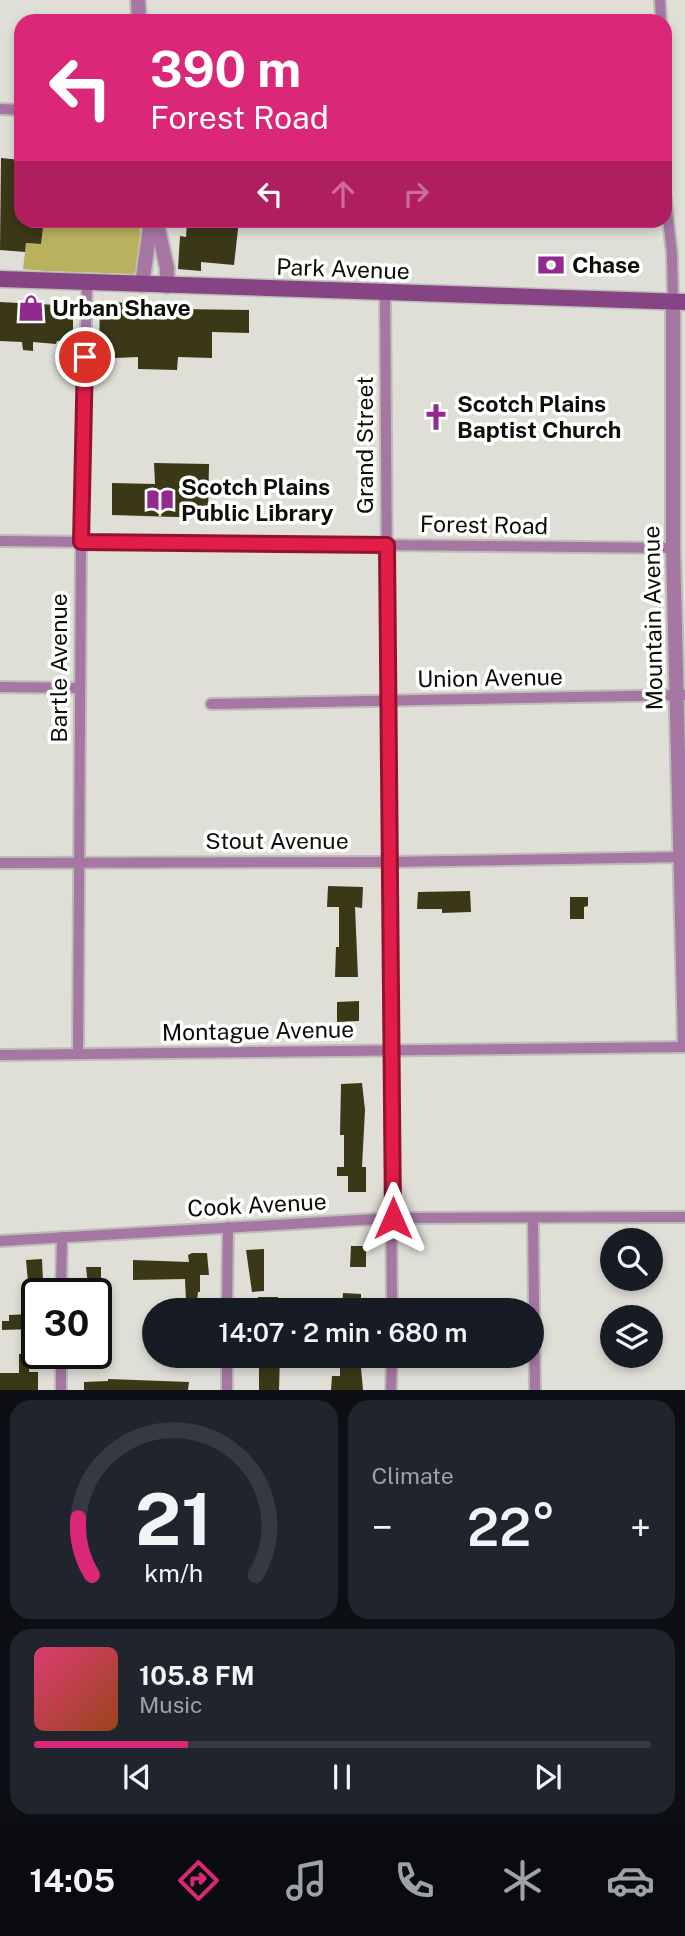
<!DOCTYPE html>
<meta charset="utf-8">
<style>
body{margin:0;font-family:"Public Sans",sans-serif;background:#20242c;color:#f1f3f6;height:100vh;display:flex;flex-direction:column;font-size:26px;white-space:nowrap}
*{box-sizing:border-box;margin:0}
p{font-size:23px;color:#9ea1a6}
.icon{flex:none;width:38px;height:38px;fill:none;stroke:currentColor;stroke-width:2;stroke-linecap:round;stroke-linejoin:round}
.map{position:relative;height:1390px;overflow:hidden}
.drawer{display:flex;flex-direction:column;gap:10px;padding:10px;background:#0d0f14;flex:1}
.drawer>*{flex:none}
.guide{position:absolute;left:14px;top:14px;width:658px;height:214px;border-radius:21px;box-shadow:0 4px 10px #0003;background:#db2777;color:#fff;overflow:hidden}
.buttons{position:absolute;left:600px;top:1228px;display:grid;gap:14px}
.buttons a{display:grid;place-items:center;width:63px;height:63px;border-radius:50%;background:#171b24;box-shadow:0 4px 10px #0003;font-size:35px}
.speed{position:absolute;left:21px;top:1278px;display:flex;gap:14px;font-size:35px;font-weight:700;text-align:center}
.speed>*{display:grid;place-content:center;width:91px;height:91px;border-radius:50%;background:#171b24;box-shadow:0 4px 10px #0003;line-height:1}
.speed .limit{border:4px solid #111;border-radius:10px;background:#fff;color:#111}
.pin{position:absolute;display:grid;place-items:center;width:60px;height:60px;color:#fff;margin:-30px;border:4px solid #fff;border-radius:50%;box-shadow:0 2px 7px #0007}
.me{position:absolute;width:77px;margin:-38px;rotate:0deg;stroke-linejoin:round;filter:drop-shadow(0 0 5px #0008)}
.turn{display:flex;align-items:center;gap:24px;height:147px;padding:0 21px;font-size:32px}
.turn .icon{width:91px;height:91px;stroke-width:2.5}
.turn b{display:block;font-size:49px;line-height:60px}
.lanes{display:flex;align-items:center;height:66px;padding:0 21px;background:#0003;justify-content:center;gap:35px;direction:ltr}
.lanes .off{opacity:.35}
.big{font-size:52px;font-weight:600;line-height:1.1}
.drawer .widget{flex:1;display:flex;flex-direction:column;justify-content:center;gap:10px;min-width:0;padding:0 24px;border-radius:21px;background:#20242c}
.drawer .dial{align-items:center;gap:0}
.dial svg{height:182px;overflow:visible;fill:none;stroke:#363941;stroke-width:7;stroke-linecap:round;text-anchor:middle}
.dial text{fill:#f1f3f6;stroke:none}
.song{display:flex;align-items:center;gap:21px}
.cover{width:84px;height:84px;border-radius:10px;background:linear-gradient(135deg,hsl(340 70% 55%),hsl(20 70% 35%))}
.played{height:7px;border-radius:4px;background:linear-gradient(90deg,#db2777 25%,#363941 25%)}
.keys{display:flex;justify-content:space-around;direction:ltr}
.heat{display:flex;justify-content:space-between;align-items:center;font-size:38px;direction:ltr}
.drawer .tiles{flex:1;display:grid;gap:10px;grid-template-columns:1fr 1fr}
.widget:last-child{grid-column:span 2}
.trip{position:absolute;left:142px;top:1298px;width:402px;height:70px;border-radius:35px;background:#171b24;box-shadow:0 4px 10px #0003;font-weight:600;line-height:70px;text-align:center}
.dock{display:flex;height:112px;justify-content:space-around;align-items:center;background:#090b0e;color:#9ea1a6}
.dock .icon{width:49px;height:49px}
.dock .active{color:#db2777}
.dock b{font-size:32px;color:#f1f3f6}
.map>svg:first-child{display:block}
</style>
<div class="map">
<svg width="685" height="1390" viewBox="0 0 685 1390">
<rect width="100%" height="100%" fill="#dfdfd8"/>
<!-- green -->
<polygon fill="#bab15e" points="44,221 140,221 139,267 133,274 45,271 23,269 26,243 41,244"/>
<!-- building -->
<g fill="#3b3817">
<polygon points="1,158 21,160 21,220 44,220 41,244 26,243 25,252 0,250"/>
<polygon points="229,220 239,220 234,265 201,262 201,271 178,269 180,236 186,237 187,223 228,228"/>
<polygon points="57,300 73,301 73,341 57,341 56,344 33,342 33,351 23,350 22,342 0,341 0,302 57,305"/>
<polygon points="100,302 180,304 180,309 249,310 249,333 212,332 212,358 178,357 177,370 138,369 138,357 115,358 115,352 99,351"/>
<polygon points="154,463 209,464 208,518 112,515 112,483 155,484"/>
<polygon points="328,886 363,887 362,908 355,907 358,977 335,977 336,947 339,947 339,907 327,907"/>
<polygon points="470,891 471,912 442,913 442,909 417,909 418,892"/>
<polygon points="570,897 588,897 588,906 584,907 584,919 570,919"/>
<polygon points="359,1001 359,1021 337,1022 337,1002"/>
<polygon points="362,1083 365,1110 362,1167 366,1167 366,1192 348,1192 348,1176 337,1176 337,1167 344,1167 344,1135 340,1135 341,1084"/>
<polygon points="351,1246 366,1246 366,1267 350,1267"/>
<polygon points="264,1249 264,1291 252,1292 246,1250"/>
<polygon points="192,1253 207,1253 209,1275 200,1275 200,1292 198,1292 196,1311 182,1311 182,1301 186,1301 185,1279 133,1280 133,1260 189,1262 188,1255"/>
<polygon points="42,1259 43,1281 28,1282 26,1260"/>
<polygon points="86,1267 101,1267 101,1286 88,1286"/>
<polygon points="343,1293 361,1294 361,1311 342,1311"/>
<polygon points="96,1294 111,1294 108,1333 111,1333 110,1353 96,1353"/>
<rect x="258" y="1297" width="20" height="14"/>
<polygon points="31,1314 32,1329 2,1330 2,1321 9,1321 9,1315"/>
<polygon points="19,1354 30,1354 29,1372 38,1372 38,1390 0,1390 0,1373 19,1373"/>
<polygon points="259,1356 280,1356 279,1390 259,1390"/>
<polygon points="340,1356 360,1357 363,1390 331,1390 332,1376 340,1376"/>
<polygon points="108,1379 189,1382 188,1390 84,1390 84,1382 108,1381"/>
</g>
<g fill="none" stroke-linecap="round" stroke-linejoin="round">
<defs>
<g id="minor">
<polyline points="660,0 661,21"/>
<polyline points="0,109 21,110"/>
<polyline points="665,192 672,254 673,301"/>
<polyline points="385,293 392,1311"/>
<polyline points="0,541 673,548"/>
<polyline points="0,687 80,688"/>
<polyline points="211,704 685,695"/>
<polyline points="0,863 390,862 681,857"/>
<polyline points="78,1054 81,542 87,282"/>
<polyline points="0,1055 685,1047"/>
<polyline points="533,1218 535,1390"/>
<polyline points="0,1241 393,1218 685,1217"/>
<polyline points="61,1293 62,1237"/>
<polyline points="227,1311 228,1227"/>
<polyline points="61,1390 61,1353"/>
<polyline points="227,1390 227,1356"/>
<polyline points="391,1390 392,1356"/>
</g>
<g id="tertiary">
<polyline points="138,0 139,21"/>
<polyline points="156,220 167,268 167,286"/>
<polyline points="142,285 151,220"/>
<polyline points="673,301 673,548 685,1044"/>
</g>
<polyline id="secondary" points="0,279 685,302"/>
</defs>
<!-- minor casing -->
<use href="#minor" stroke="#bdbdb7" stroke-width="14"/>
<!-- tertiary casing -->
<use href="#tertiary" stroke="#bdbdb7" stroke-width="18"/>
<!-- secondary casing -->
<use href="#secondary" stroke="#bdbdb7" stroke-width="19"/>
<!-- minor -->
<use href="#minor" stroke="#a677a3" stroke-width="10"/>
<!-- tertiary -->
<use href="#tertiary" stroke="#a677a3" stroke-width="14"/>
<!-- secondary -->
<use href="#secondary" stroke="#874485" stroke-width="16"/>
</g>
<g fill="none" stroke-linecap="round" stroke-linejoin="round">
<defs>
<polyline id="route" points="85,357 81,542 387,545 393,1218"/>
</defs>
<!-- route casing -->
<use href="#route" stroke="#92132f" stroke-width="18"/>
<!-- route -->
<use href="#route" stroke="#e11d48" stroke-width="12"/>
</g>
<!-- icons -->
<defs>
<symbol id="bank-bare" viewBox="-9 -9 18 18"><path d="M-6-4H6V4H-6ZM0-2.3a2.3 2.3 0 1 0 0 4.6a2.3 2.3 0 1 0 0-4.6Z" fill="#91298e" stroke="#fffffe" stroke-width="2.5" paint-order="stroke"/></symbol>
<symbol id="shop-bare" viewBox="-9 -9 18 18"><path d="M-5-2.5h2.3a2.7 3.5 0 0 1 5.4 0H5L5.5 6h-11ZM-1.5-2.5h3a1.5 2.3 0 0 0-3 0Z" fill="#91298e" stroke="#fffffe" stroke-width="2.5" paint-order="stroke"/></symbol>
<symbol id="church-bare" viewBox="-9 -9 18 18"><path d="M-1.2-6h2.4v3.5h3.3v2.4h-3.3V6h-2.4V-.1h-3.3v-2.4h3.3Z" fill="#91298e" stroke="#fffffe" stroke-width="2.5" paint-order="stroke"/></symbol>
<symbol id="library-bare" viewBox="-9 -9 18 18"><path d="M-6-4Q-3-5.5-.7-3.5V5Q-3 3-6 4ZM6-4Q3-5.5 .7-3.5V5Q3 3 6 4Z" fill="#91298e" stroke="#fffffe" stroke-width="2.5" paint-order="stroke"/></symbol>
</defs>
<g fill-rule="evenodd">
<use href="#bank-bare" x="532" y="246" width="38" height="38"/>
<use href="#shop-bare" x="12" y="289" width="38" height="38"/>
<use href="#church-bare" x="417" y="398" width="38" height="38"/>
<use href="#library-bare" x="141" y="481" width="38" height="38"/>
</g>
<g text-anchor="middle" stroke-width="7" stroke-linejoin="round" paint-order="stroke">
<!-- poi labels -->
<g font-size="23" font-weight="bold" fill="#0d0d0b" stroke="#fffffe" text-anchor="start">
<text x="572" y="273">Chase</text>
<text x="52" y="316">Urban Shave</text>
<text x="457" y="412">Scotch Plains<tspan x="457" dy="26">Baptist Church</tspan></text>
<text x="181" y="495">Scotch Plains<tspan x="181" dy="26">Public Library</tspan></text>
</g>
<!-- street labels -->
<g font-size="23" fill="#0d0d0b" stroke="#fffffe">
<text transform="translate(343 269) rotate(2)" y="8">Park Avenue</text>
<text transform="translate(365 445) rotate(-90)" y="8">Grand Street</text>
<text transform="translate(484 525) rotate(1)" y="8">Forest Road</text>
<text transform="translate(653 618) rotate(-91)" y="8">Mountain Avenue</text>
<text transform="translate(59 668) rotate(-90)" y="8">Bartle Avenue</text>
<text transform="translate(490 678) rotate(-1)" y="8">Union Avenue</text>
<text x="277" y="849">Stout Avenue</text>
<text transform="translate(258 1031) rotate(-1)" y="8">Montague Avenue</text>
<text transform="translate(257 1205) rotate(-3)" y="8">Cook Avenue</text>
</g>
</g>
</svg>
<div class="buttons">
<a><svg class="icon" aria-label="search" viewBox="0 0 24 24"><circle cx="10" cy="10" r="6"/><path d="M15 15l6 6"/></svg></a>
<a><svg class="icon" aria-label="layers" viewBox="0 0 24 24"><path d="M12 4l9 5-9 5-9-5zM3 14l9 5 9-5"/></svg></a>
</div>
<div class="speed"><div class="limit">30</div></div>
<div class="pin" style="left:85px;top:357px;background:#d93025"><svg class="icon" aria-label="arrive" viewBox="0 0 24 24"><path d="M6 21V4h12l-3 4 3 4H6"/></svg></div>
<svg class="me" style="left:393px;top:1218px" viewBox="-20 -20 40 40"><path d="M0-17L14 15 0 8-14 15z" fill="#e11d48" stroke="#fff" stroke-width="4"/></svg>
<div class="trip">14:07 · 2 min · 680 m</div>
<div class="guide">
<div class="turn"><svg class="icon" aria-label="left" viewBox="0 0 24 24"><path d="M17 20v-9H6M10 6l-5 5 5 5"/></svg><div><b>390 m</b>Forest Road</div></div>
<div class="lanes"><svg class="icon" aria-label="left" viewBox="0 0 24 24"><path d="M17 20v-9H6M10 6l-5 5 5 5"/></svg><svg class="icon off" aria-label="ahead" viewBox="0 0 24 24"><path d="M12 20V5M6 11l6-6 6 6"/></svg><svg class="icon off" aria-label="right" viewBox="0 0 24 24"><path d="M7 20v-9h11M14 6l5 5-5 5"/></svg></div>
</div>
</div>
<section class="drawer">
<div class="tiles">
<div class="widget dial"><svg viewBox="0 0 100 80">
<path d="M14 69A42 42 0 1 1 86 69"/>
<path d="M14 69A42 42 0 0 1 8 44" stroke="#db2777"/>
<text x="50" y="56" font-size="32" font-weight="700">21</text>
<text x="50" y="72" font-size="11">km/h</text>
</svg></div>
<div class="widget"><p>Climate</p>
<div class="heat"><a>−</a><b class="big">22°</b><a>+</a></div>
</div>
<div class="widget">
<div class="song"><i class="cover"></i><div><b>105.8 FM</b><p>Music</p></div></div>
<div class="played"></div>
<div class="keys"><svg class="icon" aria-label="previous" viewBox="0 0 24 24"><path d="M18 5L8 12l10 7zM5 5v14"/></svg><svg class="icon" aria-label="pause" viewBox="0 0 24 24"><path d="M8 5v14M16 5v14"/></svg><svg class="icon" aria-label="next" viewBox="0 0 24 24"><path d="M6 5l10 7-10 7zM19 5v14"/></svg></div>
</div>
</div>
</section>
<nav class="dock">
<b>14:05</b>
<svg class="icon active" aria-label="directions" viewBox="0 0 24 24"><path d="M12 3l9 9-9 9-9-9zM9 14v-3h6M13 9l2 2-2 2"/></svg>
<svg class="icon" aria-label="music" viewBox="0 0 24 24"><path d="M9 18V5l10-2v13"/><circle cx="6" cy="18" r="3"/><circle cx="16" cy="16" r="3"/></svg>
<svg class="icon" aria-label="phone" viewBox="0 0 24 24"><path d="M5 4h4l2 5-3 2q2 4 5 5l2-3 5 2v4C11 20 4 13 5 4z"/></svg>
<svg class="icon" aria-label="climate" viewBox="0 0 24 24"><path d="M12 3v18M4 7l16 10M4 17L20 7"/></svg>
<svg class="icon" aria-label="car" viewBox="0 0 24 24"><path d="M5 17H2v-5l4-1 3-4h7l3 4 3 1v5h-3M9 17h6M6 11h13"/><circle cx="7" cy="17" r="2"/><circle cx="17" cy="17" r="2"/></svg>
</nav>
